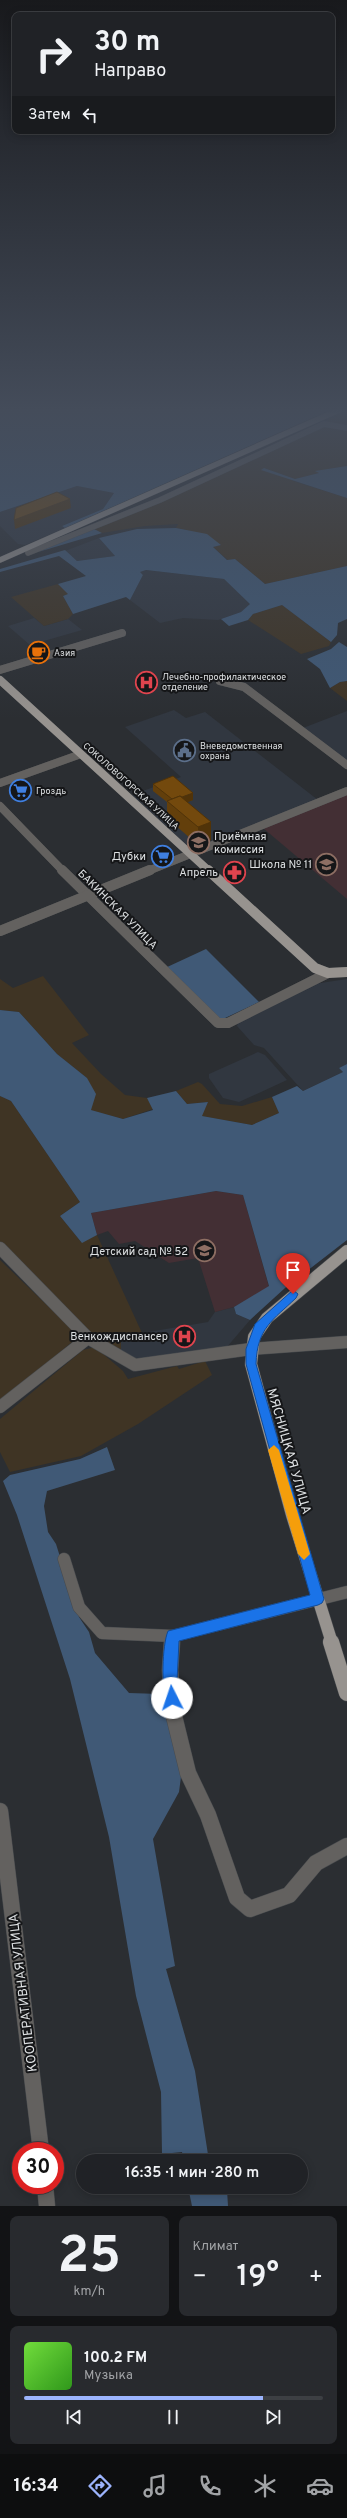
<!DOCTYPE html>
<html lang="ru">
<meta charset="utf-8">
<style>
body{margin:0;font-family:Overpass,sans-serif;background:#282a2e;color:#f1f3f6;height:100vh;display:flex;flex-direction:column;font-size:15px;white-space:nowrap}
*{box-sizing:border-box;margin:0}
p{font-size:13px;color:#a2a4a7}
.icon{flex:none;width:22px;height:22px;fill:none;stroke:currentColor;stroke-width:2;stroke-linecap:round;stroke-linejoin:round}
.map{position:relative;height:2206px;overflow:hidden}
.side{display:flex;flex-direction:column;gap:10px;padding:10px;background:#121315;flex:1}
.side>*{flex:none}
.guide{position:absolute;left:12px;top:12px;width:323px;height:122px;border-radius:8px;box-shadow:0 2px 10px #0003,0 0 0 1px #3d3f43;background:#202226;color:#f1f3f6;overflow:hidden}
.speed{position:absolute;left:12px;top:2142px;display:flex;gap:8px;font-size:20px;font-weight:700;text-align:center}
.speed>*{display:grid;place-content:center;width:52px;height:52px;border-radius:50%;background:#202226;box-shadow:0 2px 10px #0003,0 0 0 1px #3d3f43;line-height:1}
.speed .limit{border:6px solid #d22;background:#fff;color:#111}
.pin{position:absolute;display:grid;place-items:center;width:34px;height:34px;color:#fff;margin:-41px -17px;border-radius:50% 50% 50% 0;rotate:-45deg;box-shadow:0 0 4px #0007}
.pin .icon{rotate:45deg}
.me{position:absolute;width:44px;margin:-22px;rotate:356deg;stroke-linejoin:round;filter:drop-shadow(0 0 3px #0008)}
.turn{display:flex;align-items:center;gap:14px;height:84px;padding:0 16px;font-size:18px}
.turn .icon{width:52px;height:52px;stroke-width:2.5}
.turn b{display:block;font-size:28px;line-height:34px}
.then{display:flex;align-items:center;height:38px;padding:0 16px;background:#0003;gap:8px;font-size:15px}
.big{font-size:30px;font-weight:600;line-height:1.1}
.side .tile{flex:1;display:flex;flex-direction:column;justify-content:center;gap:6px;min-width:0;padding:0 14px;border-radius:8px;background:#282a2e}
.side .dial{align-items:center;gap:0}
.dial b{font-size:52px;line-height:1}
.song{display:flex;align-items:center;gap:12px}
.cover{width:48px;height:48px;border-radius:6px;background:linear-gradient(135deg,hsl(100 70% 55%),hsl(110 70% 35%))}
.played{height:4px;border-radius:2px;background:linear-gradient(90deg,#9cb4fd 80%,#3d3f43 80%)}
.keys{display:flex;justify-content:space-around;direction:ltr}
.heat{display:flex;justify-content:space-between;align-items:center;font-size:22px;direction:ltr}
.side .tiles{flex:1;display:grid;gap:10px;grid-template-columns:1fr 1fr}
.tile:last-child{grid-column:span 2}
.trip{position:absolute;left:76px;top:2154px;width:232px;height:40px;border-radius:20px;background:#202226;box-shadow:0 2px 10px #0003,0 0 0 1px #3d3f43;font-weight:600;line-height:40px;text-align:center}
.menu{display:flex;height:64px;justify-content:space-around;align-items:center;background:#0d0e0f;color:#a2a4a7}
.menu .icon{width:28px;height:28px}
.menu .on{color:#9cb4fd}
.menu b{font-size:18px;color:#f1f3f6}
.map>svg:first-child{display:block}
</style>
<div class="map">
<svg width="347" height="2206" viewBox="0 0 347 2206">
<rect width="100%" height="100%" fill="#2b2e32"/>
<!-- built -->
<g fill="#313740">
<polygon points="77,486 114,493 103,509 62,526 65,528 25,545 18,544 0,526 0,512"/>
<polygon points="99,538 115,556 77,561 65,551"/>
<polygon points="146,570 224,579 251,604 241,612 218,620 183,618 160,623 130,600 143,575 139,572"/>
<polygon points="34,618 44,626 68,619 82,630 30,645 8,626"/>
<polygon points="174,710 186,718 205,712 318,800 193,849 190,848 132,795 181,777 125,727"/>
<polygon points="347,711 347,761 303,728"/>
<polygon points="347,979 347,1064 339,1068 343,1072 303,1091 264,1048 254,1045 237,1026 238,1022 314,984"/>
<polygon points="258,1052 265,1055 287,1080 239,1102 223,1098 209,1078 209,1074"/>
<polygon points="234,1307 236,1314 250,1320 226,1348 133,1361 121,1354 121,1340 142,1333 208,1322 215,1312"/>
</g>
<!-- industrial -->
<g fill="#3f3424">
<polygon points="347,411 347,466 327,469 319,473 295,479 264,468 296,482 347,498 347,566 265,584 235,559 228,560 213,547 221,545 187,530 176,528 178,524 145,526 102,533 92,528 162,500"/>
<polygon points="58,584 69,594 63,596 73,614 68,619 44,626 11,597"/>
<polygon points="282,605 331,642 329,646 301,654 248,620 253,614"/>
<polygon points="347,681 347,701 330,688 340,682"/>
<polygon points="43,976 89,1035 72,1043 101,1074 125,1095 147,1098 153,1109 123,1119 90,1110 87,1078 57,1054 19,1012 0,1010 0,979 13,988"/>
<polygon points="198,1082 202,1084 220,1104 242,1106 272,1097 279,1113 252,1125 201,1116 208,1102 187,1104 176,1091"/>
<polygon points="0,1096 11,1101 80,1202 60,1216 81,1242 97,1235 142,1333 121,1340 121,1354 92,1334 3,1243 0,1244"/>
<polygon points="0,1260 79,1336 0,1403"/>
<polygon points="95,1347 123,1371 128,1379 177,1366 179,1369 205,1361 212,1375 138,1424 81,1456 10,1472 0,1452 0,1419 83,1350"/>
</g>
<!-- education -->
<g fill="#432f34">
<polygon points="347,794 347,899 263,828"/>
<polygon points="216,1191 243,1195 269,1287 234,1307 215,1312 198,1258 169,1263 135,1241 119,1244 108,1231 97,1235 91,1213"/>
</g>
<!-- green -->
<g fill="#405976">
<polygon points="0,410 330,410 65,528 62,526 103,509 114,493 77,486 0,512"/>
<polygon points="347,466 347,498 261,470 264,468 295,479 319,473 315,471"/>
<polygon points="92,528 102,533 38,552"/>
<polygon points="176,528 207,534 221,545 213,547 227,560 235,559 265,584 347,566 347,619 338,623 337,635 331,642 282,605 253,614 248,620 229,626 221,619 241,612 250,604 224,579 146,570 140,572 143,575 130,600 126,597 73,614 63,596 68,594 58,584 86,576 59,556 0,572 0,569 65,550 77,561 115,556 99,538 137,529"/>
<polygon points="339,642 347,647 347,681 340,682 330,688 320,669 307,659 331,649"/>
<polygon points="206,949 259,1002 223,1019 219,1018 165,968"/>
<polygon points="0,1010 19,1012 57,1054 87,1078 96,1094 91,1110 123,1119 153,1110 147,1098 176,1091 187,1104 208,1102 202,1116 252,1125 279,1113 272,1097 297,1086 303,1091 343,1072 339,1068 347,1064 347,1240 285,1288 250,1320 236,1314 234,1307 269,1286 243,1195 216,1191 91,1213 97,1235 82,1243 60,1216 80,1202 11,1101 0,1096"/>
<polygon points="107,1447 115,1470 47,1491 44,1506 48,1532 56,1544 79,1617 89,1632 95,1653 129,1693 160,1694 182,1769 179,1792 153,1839 175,1966 166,1969 195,2071 209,2161 184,2161 182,2152 162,2154 161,2092 136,1996 109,1837 70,1679 17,1515 3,1481 10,1475 80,1459"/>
<polygon points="188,2187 221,2187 227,2190 228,2206 192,2206"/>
</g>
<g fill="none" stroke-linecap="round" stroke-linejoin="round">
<defs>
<polyline id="minor-far4" points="28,553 160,500 324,424 347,428"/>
<g id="minor-far3">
<polyline points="0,670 122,633"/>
<polyline points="220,681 244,687 347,765"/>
<polyline points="0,783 81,754"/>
<polyline points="0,806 63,871"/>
<polyline points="148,871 347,791"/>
</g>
<g id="minor-far2">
<polyline points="62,870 218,1023 228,1023 328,973"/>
<polyline points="0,931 150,870"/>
</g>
<g id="minor-far1">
<polyline points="0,1248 88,1338 135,1365 251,1349 347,1342"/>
<polyline points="0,1407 88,1338"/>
<polyline points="64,1559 79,1607 102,1633 173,1636 347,1592"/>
<polyline points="172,1643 173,1636"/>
</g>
<g id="minor">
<polyline points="172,1642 170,1670 173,1712 188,1773 208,1815 237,1898 250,1909 289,1895 316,1863 347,1846"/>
<polyline points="0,1811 41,2151"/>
<polyline points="45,2185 47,2206"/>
</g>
<polyline id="major-far4" points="0,560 339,410"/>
<polyline id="major-far3" points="0,680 209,871"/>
<polyline id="major-far2" points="208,870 315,968 328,973 347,972"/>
<polyline id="major-far1" points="332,1643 292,1515 251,1364 254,1337 267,1318 347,1251"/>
<polyline id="major" points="331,1642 347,1693"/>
</defs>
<!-- minor-far4 casing -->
<use href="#minor-far4" stroke="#484b4e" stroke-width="6"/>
<!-- minor-far3 casing -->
<use href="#minor-far3" stroke="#484b4e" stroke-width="8"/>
<!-- minor-far2 casing -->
<use href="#minor-far2" stroke="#484b4e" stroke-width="10"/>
<!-- minor-far1 casing -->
<use href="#minor-far1" stroke="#484b4e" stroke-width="13"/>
<!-- minor casing -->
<use href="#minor" stroke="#484b4e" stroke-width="17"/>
<!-- major-far4 casing -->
<use href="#major-far4" stroke="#484b4e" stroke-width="6"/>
<!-- major-far3 casing -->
<use href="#major-far3" stroke="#484b4e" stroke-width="8"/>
<!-- major-far2 casing -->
<use href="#major-far2" stroke="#484b4e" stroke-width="10"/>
<!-- major-far1 casing -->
<use href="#major-far1" stroke="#484b4e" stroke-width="13"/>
<!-- major casing -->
<use href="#major" stroke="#484b4e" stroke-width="17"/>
<!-- minor-far4 -->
<use href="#minor-far4" stroke="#63615f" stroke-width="5.5"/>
<!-- minor-far3 -->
<use href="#minor-far3" stroke="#63615f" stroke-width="8"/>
<!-- minor-far2 -->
<use href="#minor-far2" stroke="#63615f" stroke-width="10"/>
<!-- minor-far1 -->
<use href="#minor-far1" stroke="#63615f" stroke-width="12"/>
<!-- minor -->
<use href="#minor" stroke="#63615f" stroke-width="16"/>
<!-- major-far4 -->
<use href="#major-far4" stroke="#97938f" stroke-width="5.5"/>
<!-- major-far3 -->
<use href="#major-far3" stroke="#97938f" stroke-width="8"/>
<!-- major-far2 -->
<use href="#major-far2" stroke="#97938f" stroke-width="10"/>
<!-- major-far1 -->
<use href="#major-far1" stroke="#97938f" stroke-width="12"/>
<!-- major -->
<use href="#major" stroke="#97938f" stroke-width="16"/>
</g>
<!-- wall -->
<polygon fill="#633f0b" points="153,784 193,800 187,802 211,822 211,840 198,845 167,818 167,802 153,791"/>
<!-- shaded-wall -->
<g fill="#503309">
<polygon points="70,499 71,508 15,529 14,520"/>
<polygon points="193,793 193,800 175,807 174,801"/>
<polygon points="211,822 211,840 198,845 198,827"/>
</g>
<!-- building -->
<g fill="#73490d" stroke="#503309">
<polygon points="57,492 70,499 14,520 16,508"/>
<polygon points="173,776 193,793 182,797 180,796 172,799 153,784"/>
<polygon points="180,796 211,822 198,827 167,801"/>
</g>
<!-- sky -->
<linearGradient id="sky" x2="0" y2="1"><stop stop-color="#18191c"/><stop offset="0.57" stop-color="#444c5a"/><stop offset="1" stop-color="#444c5a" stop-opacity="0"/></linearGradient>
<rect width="347" height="719" fill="url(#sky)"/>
<!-- route -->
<path fill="#1a73e8" stroke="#114b97" d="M293 1290 298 1294 296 1298C273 1320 257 1328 256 1364L324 1599 322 1603 318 1605 179 1641 176 1702 172 1704 167 1702C161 1688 162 1646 168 1631L310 1595 246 1364V1349L255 1324Z"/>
<!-- slow -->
<polygon fill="#f59e0b" points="274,1445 279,1450 310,1554 304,1560 298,1554 268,1450"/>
<!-- icons -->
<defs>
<symbol id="cafe-ring" viewBox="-11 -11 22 22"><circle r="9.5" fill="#151618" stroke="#e8710a" stroke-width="1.5"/><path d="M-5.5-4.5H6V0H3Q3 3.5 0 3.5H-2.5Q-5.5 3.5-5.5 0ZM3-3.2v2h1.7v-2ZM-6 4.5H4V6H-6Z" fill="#e8710a"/></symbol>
<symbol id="hospital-ring" viewBox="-11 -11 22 22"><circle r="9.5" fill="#151618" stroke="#e0444e" stroke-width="1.5"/><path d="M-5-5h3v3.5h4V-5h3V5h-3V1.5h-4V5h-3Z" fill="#e0444e"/></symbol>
<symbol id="civic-ring" viewBox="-11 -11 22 22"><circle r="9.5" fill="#151618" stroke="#5c6f8a" stroke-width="1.5"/><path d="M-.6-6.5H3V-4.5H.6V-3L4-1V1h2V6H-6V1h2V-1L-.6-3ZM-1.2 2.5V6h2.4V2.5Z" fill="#5c6f8a"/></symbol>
<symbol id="supermarket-ring" viewBox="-11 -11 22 22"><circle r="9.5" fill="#151618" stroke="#3f7fe0" stroke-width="1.5"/><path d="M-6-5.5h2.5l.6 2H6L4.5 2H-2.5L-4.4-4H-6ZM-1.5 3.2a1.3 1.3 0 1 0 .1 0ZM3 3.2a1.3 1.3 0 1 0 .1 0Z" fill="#3f7fe0"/></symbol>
<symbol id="university-ring" viewBox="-11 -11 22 22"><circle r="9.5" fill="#151618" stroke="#8d6e63" stroke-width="1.5"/><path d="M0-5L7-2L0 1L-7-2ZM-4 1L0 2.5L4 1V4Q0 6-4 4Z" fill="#8d6e63"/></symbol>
<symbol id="school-ring" viewBox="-11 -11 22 22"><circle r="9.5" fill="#151618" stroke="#8d6e63" stroke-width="1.5"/><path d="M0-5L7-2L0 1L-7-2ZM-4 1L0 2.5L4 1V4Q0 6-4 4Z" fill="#8d6e63"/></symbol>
<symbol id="pharmacy-ring" viewBox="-11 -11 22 22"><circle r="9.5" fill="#151618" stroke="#e0444e" stroke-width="1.5"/><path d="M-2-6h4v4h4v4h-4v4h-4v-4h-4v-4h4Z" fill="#e0444e"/></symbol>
</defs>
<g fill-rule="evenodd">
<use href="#cafe-ring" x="26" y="640" width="25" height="25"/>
<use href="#hospital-ring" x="134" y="670" width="25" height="25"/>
<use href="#civic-ring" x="172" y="738" width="25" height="25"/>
<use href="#supermarket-ring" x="8" y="778" width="25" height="25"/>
<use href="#university-ring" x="186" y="830" width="25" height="25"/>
<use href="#supermarket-ring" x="150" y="844" width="25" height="25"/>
<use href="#school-ring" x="314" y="852" width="25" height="25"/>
<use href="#pharmacy-ring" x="222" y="860" width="25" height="25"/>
<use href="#school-ring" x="192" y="1238" width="25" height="25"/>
<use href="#hospital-ring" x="172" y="1324" width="25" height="25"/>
</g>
<g text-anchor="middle" stroke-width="4" stroke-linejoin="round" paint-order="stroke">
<!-- far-poi labels -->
<g font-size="9" fill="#dee1e3" stroke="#151618" text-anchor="start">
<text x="54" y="656">Азия</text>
<text x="162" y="680">Лечебно-профилактическое<tspan x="162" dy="10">отделение</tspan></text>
<text x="200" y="749">Вневедомственная<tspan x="200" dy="10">охрана</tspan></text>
<text x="36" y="794">Гроздь</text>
</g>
<!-- far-street labels -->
<g font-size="9" fill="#dee1e3" stroke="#151618">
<text transform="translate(131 786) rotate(42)" y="3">СОКОЛОВОГОРСКАЯ УЛИЦА</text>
</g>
<!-- poi labels -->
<g font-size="11" fill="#dee1e3" stroke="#151618" text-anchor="end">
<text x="214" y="840" text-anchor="start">Приёмная<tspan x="214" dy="13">комиссия</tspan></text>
<text x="146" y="860">Дубки</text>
<text x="312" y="868">Школа № 11</text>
<text x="218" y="876">Апрель</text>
<text x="188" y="1255">Детский сад № 52</text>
<text x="168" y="1340">Венкождиспансер</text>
</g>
<!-- street labels -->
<g font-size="11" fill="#dee1e3" stroke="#151618">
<text transform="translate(118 909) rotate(45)" y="4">БАКИНСКАЯ УЛИЦА</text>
</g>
<!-- near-street labels -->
<g font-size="13" fill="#dee1e3" stroke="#151618">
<text transform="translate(290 1451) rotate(74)" y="5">МЯСНИЦКАЯ УЛИЦА</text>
<text transform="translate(22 1993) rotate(-97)" y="5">КООПЕРАТИВНАЯ УЛИЦА</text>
</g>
</g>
</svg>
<div class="speed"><div class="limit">30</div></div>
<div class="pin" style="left:293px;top:1294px;background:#d93025"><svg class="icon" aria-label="arrive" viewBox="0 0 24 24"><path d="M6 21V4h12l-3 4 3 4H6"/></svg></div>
<svg class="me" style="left:172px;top:1698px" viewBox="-20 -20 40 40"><circle r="19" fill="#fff"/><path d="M0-13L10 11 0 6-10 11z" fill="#1a73e8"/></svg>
<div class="trip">16:35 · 1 мин · 280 m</div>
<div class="guide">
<div class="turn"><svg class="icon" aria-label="right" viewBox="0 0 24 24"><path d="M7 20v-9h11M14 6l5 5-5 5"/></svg><div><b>30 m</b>Направо</div></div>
<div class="then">Затем<svg class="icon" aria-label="left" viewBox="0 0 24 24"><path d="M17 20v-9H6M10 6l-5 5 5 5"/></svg></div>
</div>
</div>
<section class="side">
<div class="tiles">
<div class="tile dial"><b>25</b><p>km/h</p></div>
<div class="tile"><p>Климат</p>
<div class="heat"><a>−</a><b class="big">19°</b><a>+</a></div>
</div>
<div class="tile">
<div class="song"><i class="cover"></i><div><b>100.2 FM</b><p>Музыка</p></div></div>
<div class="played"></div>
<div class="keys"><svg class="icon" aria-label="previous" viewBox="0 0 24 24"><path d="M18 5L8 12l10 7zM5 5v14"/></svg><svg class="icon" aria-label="pause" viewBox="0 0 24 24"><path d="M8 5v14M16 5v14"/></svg><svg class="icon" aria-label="next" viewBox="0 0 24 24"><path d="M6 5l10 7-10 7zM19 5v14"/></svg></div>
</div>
</div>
</section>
<nav class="menu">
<b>16:34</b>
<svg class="icon on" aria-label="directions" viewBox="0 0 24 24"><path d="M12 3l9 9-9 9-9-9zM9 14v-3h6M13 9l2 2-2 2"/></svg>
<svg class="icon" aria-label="music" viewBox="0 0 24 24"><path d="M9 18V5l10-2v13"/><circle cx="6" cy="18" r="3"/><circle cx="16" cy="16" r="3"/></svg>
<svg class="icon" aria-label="phone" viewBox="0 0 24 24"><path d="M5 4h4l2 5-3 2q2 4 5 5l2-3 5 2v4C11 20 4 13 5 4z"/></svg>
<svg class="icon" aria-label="climate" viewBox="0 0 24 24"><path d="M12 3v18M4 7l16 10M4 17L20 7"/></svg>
<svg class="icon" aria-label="car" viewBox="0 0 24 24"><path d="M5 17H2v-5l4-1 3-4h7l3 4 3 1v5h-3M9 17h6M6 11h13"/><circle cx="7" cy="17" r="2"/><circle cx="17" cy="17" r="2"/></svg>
</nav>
